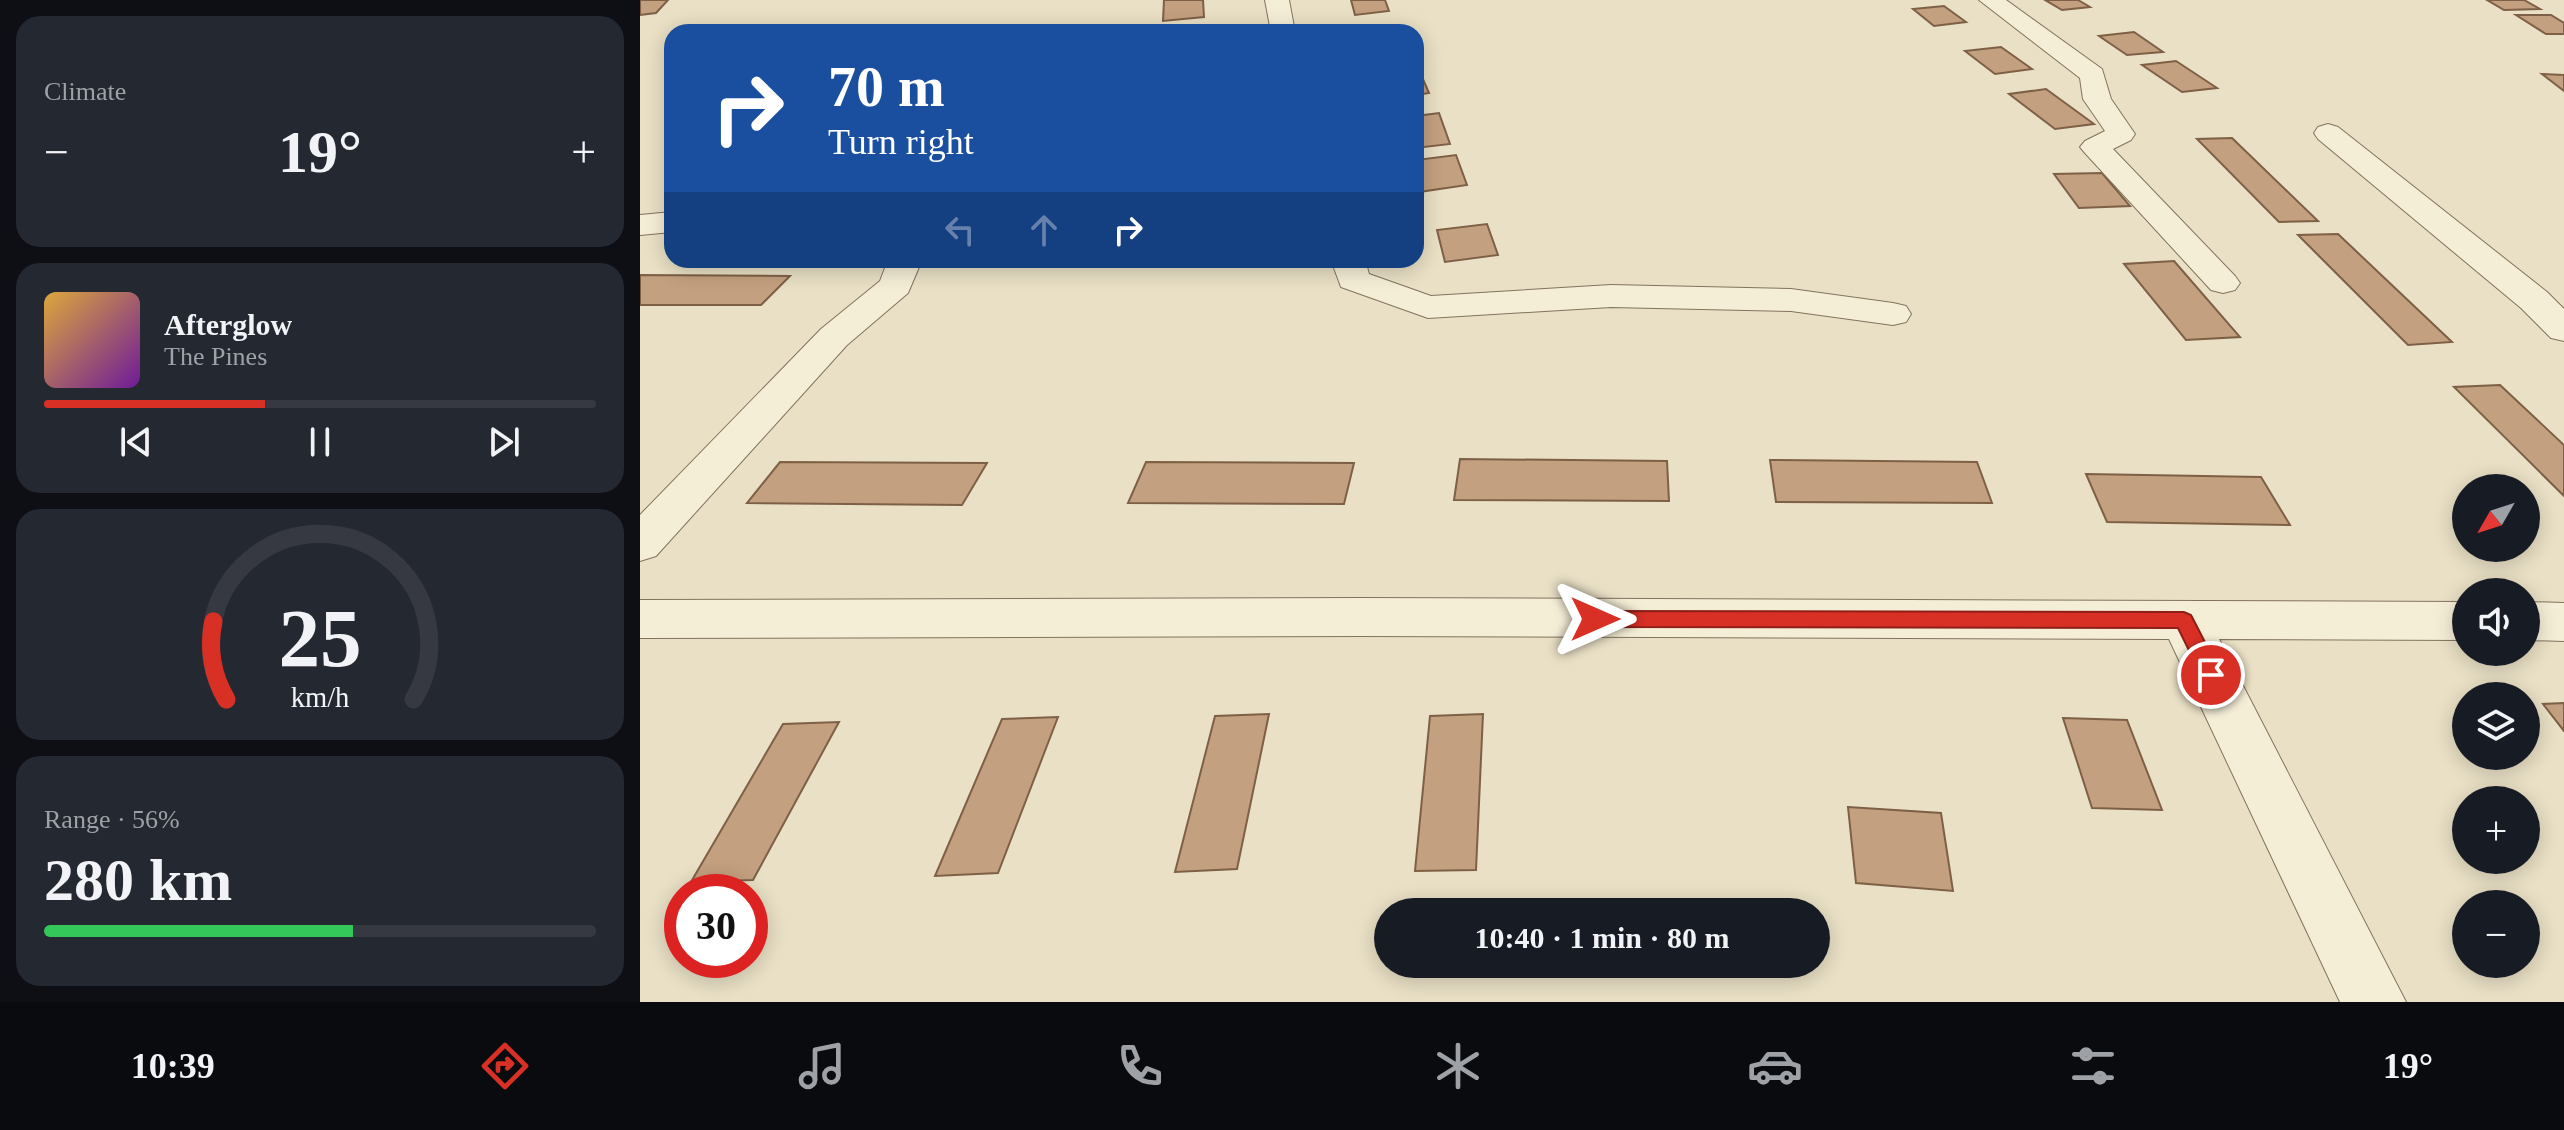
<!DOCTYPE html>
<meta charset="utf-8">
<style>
body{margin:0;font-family:Georgia,serif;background:#242831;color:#f1f3f6;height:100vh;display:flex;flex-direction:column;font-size:30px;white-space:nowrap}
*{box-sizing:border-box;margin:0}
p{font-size:26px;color:#9ea1a6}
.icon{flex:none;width:44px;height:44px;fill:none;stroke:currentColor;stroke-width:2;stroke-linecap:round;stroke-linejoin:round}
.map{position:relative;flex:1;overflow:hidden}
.panel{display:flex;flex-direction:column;gap:16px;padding:16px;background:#0d0f14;width:640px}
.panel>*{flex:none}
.guide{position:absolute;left:24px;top:24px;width:760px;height:244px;border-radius:24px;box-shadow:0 4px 20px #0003;background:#1a4fa0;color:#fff;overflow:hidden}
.needle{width:52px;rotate:231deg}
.tools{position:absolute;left:1812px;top:474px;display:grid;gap:16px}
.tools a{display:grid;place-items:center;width:88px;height:88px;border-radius:50%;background:#171b24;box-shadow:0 4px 20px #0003;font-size:40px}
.speed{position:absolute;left:24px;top:874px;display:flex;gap:16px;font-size:40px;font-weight:700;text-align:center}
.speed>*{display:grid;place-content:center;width:104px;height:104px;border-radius:50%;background:#171b24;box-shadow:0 4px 20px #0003;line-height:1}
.speed .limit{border:12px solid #d22;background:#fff;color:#111}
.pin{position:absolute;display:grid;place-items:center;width:68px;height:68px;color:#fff;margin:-34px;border:4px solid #fff;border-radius:50%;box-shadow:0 2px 8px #0007}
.me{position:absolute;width:88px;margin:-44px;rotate:90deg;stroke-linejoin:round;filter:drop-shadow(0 0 6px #0008)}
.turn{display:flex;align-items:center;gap:28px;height:168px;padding:0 32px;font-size:36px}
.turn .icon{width:104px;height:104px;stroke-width:2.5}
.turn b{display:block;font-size:56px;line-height:68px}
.lanes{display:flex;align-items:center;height:76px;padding:0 32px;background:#0003;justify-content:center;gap:40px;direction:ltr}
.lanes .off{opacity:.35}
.big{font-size:60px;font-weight:700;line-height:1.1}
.panel .widget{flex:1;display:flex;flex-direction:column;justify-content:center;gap:12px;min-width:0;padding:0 28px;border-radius:24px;background:#242831}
.panel .dial{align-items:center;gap:0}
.dial svg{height:208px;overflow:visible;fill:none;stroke:#363941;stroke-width:7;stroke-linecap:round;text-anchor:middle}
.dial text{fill:#f1f3f6;stroke:none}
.song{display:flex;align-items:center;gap:24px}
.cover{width:96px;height:96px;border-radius:12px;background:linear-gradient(135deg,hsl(40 70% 55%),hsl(280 70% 35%))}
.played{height:8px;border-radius:4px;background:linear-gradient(90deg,#d93025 40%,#363941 40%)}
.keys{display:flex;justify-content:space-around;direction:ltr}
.heat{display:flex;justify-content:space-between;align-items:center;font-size:44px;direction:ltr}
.charge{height:12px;border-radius:6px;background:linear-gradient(90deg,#34c759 56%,#363941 0)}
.trip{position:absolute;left:734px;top:898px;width:456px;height:80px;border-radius:40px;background:#171b24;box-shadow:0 4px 20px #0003;font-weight:700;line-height:80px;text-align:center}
.tabs{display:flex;height:128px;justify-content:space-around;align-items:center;background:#090b0e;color:#9ea1a6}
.tabs .icon{width:56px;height:56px}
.tabs .on{color:#d93025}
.tabs b{font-size:36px;color:#f1f3f6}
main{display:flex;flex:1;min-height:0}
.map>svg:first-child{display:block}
</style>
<main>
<section class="panel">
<div class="widget"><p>Climate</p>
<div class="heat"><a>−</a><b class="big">19°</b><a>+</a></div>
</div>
<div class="widget">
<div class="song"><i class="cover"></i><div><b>Afterglow</b><p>The Pines</p></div></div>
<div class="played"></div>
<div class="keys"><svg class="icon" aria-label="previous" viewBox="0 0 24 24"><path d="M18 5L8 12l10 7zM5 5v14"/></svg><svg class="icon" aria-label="pause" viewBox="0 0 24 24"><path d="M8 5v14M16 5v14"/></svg><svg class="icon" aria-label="next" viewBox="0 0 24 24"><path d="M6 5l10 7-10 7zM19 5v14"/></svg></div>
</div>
<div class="widget dial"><svg viewBox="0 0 100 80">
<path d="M14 69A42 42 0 1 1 86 69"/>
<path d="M14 69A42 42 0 0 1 9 39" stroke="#d93025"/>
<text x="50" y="56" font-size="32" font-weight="700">25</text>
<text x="50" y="72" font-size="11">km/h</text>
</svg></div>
<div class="widget"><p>Range · 56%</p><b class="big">280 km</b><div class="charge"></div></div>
</section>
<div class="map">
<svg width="1924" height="1002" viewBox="0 0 1924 1002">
<rect width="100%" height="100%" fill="#e9e0c5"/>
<!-- building -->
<g fill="#c3a07f" stroke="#7e6046" stroke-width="2">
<polygon points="0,0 28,0 16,13 0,15"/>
<polygon points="524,0 563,0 564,17 523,21"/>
<polygon points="711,0 745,0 749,11 715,15"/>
<polygon points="1405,0 1438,0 1450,7 1422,10"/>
<polygon points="1847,0 1884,0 1900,9 1864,10"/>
<polygon points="1304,6 1326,22 1294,26 1273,9"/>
<polygon points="1876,15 1911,15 1924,23 1924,34 1906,34"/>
<polygon points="1494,32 1523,52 1487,55 1459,36"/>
<polygon points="1361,47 1392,69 1355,74 1325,51"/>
<polygon points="1536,61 1577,88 1542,92 1502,65"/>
<polygon points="776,70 779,70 789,93 776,95"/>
<polygon points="1902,74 1924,75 1924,91"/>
<polygon points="1406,89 1454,124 1415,129 1369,94"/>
<polygon points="799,113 810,144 776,148 776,116"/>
<polygon points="1592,138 1678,221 1639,222 1557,139"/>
<polygon points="816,155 827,185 779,192 776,160"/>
<polygon points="1462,173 1490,206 1439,208 1414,174"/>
<polygon points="847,224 858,255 805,262 797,230"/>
<polygon points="1698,234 1812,342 1768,345 1658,235"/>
<polygon points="1534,261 1600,337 1546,340 1484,264"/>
<polygon points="0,275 150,276 121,305 0,305"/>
<polygon points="1860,385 1924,445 1924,496 1814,387"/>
<polygon points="820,459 1027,461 1029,501 814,500"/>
<polygon points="1130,460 1337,462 1352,503 1136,502"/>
<polygon points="140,462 347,463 322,505 107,503"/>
<polygon points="506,462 714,463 704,504 488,503"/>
<polygon points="1446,474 1621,477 1650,525 1467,522"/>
<polygon points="1924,703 1924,731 1903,704"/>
<polygon points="629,714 597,869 535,872 575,716"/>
<polygon points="843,714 836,870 775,871 790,716"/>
<polygon points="418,717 358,873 295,876 362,719"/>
<polygon points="1423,718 1487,720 1522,810 1452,808"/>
<polygon points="199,722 113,880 51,882 143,724"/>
<polygon points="1208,807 1301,813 1313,891 1216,883"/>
</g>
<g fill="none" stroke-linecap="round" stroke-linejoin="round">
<defs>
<g id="minor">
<polygon points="625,0 649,0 655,32 631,32"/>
<polygon points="1339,0 1366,0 1462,69 1471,99 1495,134 1491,140 1473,149 1595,276 1600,283 1595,290 1583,293 1571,290 1445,153 1440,147 1445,141 1465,131 1443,99 1440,78"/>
<polygon points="1688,124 1698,127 1907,292 1924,309 1924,341 1911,338 1881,308 1678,139 1674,133 1678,127"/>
<polygon points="32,212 32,232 0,235 0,215"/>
<polygon points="248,260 282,260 268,293 207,345 16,556 0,561 0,515 181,329 240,281"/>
<polygon points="691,260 725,260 729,274 791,296 971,285 1151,289 1253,303 1266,306 1271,314 1266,322 1253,325 1151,311 971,307 788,318 701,287"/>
<polygon points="721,598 1826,602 1826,640 1579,639 1766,1002 1700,1002 1529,639 721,636 0,638 0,600"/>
<polygon points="1886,602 1924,603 1924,641 1886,640"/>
</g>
</defs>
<!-- minor casing -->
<use href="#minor" stroke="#82735d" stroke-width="2"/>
<!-- minor -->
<use href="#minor" fill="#f5eed7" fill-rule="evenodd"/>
</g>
<!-- route -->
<polygon fill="#d93025" stroke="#8d1f18" stroke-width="2" points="955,611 1544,612 1551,615 1582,675 1579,681 1571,684 1564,681 1538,628 955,627 948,624 945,619 948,613"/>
</svg>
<div class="tools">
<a><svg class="needle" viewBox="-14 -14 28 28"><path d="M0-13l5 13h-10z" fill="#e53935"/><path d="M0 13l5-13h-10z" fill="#9ea1a6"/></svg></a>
<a><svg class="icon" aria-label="sound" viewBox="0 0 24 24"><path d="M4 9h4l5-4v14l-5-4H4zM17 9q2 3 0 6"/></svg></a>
<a><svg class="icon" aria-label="layers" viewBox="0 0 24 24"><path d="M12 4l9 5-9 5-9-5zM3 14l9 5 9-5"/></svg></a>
<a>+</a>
<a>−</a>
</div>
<div class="speed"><div class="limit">30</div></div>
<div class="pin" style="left:1571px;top:675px;background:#d93025"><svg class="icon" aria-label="arrive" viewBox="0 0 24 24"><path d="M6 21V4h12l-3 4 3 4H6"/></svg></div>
<svg class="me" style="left:955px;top:619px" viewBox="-20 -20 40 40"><path d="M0-17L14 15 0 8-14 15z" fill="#d93025" stroke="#fff" stroke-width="4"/></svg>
<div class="trip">10:40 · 1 min · 80 m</div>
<div class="guide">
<div class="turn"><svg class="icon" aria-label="right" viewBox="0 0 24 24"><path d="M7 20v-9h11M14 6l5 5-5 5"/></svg><div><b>70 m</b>Turn right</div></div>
<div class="lanes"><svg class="icon off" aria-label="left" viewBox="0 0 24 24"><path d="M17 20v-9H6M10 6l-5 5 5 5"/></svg><svg class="icon off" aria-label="ahead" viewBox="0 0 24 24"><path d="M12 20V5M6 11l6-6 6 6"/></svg><svg class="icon" aria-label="right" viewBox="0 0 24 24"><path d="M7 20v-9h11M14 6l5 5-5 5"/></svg></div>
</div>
</div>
</main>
<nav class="tabs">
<b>10:39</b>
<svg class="icon on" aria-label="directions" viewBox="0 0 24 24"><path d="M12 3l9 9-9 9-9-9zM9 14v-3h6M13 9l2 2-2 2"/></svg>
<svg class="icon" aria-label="music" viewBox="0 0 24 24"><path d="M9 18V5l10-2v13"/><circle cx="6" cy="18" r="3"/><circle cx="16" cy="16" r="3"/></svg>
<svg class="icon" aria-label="phone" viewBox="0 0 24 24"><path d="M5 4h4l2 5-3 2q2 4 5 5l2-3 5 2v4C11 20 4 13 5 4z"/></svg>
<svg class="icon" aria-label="climate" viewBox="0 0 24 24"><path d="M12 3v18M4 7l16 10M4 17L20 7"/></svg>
<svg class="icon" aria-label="car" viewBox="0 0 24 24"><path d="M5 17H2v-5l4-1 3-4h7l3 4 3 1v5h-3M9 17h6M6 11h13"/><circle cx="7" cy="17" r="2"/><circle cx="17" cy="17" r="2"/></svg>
<svg class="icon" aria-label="filters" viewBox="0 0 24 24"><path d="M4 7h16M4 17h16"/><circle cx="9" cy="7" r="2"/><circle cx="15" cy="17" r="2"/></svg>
<b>19°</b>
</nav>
